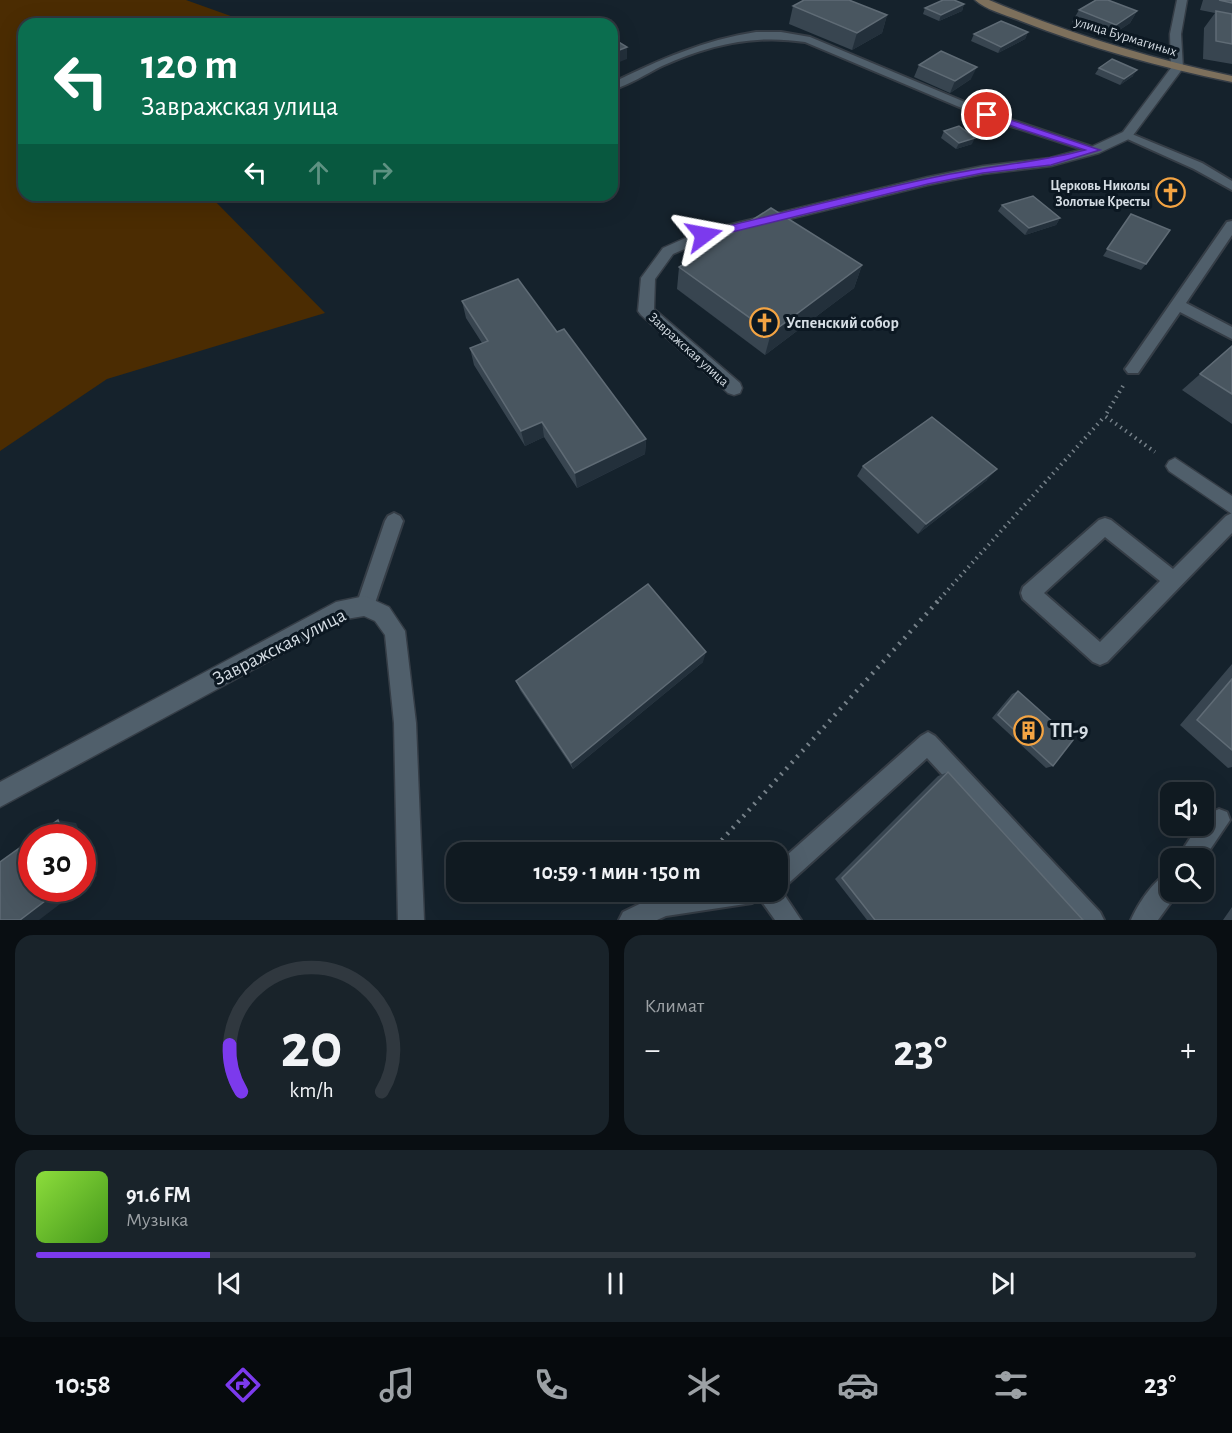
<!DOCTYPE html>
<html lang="ru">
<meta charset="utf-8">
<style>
body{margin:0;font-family:"Alegreya Sans",sans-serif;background:#19232a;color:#f1f3f6;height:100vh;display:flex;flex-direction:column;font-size:22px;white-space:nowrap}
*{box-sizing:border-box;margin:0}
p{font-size:20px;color:#9ca1a5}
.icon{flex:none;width:33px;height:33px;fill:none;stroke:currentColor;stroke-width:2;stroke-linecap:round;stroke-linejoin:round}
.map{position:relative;height:920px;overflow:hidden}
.drawer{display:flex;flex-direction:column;gap:15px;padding:15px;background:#090e12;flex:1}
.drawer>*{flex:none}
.hud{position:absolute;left:18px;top:18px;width:600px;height:183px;border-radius:18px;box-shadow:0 6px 24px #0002,0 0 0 2px #30383f;background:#0b6e4f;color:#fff;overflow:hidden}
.fabs{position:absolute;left:1160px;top:782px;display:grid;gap:12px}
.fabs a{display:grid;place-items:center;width:54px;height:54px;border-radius:12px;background:#101a21;box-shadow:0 6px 24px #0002,0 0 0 2px #30383f;font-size:30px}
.speed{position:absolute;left:18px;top:824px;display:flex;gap:12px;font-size:30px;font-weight:700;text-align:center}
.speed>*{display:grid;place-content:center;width:78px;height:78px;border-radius:50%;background:#101a21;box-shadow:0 6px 24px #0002,0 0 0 2px #30383f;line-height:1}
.speed .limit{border:9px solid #d22;background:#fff;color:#111}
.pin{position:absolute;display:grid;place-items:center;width:51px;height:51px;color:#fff;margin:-26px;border:3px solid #fff;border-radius:50%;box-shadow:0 2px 6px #0007}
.me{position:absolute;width:66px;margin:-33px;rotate:77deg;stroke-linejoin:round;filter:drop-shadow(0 0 4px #0008)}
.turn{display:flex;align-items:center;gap:21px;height:126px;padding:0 24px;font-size:27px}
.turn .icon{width:78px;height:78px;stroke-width:2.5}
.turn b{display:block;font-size:42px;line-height:51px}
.lanes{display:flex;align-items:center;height:57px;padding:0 24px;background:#0003;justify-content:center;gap:30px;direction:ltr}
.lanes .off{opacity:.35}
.big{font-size:45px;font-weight:700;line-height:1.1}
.drawer .tile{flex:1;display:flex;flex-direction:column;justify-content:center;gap:9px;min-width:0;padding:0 21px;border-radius:18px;background:#19232a}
.drawer .dial{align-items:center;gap:0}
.dial svg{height:156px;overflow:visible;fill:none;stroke:#30383f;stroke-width:7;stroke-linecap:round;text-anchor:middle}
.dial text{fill:#f1f3f6;stroke:none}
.song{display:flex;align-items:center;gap:18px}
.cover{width:72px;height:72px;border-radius:9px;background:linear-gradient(135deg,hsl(90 70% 55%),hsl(100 70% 35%))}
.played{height:6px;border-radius:3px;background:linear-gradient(90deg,#7c3aed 15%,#30383f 15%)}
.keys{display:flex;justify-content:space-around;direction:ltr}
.heat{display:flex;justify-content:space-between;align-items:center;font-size:33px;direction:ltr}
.drawer .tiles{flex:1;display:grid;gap:15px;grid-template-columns:1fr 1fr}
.tile:last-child{grid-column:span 2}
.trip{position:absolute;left:446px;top:842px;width:342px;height:60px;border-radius:18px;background:#101a21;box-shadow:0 6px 24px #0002,0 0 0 2px #30383f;font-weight:700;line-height:60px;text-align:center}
.dock{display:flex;height:96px;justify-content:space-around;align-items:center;background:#060a0d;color:#9ca1a5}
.dock .icon{width:42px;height:42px}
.dock .on{color:#7c3aed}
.dock b{font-size:27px;color:#f1f3f6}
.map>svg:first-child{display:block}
</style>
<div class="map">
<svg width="1232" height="920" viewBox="0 0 1232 920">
<rect width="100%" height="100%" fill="#15222c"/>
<!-- green -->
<polygon fill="#4b2c02" points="0,0 186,0 253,24 24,24 24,195 209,195 325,313 107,379 0,451"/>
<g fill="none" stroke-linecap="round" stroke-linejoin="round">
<defs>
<g id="lane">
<path d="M756 32H781L810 37 991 113 1101 150 1099 152H1091L983 117 805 42C754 34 709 45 662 66 646 74 629 85 612 90V83C659 60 704 40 756 32Z"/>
<polygon points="1127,132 1202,163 1232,181 1232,190 1194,169 1123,137 1123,133"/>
<polygon points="1232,221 1232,235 1186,303 1232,327 1232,339 1180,312 1138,373 1128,373 1125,369 1128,365 1227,222"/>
<polygon points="394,513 400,516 403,521 374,606 372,612 365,615 358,612 356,606 385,521 388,516"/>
<path d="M1232 513V533L1107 662 1100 665 1093 662 1023 599 1021 593 1023 587 1099 520 1105 518 1111 520 1173 569 1226 516ZM1105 537 1160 581 1100 642 1044 593Z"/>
<polygon points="928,732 935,736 1100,912 1104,920 1076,920 927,758 781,890 801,920 775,920 760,899 752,903 666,916 657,920 619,920 623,912 656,896 672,891 777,891 777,864 921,736"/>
<path d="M1219 809 1227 812 1230 820 1203 860 1179 858C1185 843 1205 815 1219 809Z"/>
<path d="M1170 872V891H1179L1158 920H1131C1138 904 1154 879 1170 872Z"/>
</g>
<g id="street">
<polygon points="1177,0 1187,0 1181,34 1183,68 1131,138 1099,153 1051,166 983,174 928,185 708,239 673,254 655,279 654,309 740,383 742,388 740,393 734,395 728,393 641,315 638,311 641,278 663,248 699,232 928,177 983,166 1050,158 1091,147 1123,132 1171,68 1170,34"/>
<polygon points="1175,458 1232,496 1232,514 1169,471 1166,466 1169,461"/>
<polygon points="365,596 389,607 405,631 416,723 424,920 398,920 394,723 385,635 375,621 364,616 346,619 0,807 0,782 336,602"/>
</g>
<path id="secondary" d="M975 0H989C1067 33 1148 58 1232 76V82C1160 67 1089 48 1021 21 1006 15 986 10 975 0Z"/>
</defs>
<!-- lane casing -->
<use href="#lane" stroke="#353d46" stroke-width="4"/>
<!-- street casing -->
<use href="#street" stroke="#353d46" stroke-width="3"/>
<!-- secondary casing -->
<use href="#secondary" stroke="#353d46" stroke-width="3"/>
<!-- path-far1 -->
<g stroke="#768189" stroke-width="4" stroke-dasharray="1.5 4.5" stroke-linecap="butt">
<polyline points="1123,386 1105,416 1155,452"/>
<polyline points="936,603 1105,416"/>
</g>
<!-- path -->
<polyline stroke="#768189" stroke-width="4.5" stroke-dasharray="2 6" stroke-linecap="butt" points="711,852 938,601"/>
<!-- lane -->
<use href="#lane" fill="#505f6b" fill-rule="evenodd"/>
<!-- street -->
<use href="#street" fill="#505f6b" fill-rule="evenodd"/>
<!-- secondary -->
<use href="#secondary" fill="#7d705c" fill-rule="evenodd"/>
</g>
<!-- wall -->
<g fill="#384550">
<polygon points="1203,0 1232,0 1232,64 1203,59 1204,28 1215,13 1200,10"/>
<polygon points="964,4 962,11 939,21 923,14 925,8"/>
<polygon points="793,6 887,15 882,33 852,50 789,24"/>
<polygon points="1079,10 1137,11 1130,23 1109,37 1072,22"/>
<polygon points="1028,32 1025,39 998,53 971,41 974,34"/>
<polygon points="919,65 971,79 950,93 914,77"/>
<polygon points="1099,68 1133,76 1120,85 1095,74"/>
<polygon points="944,131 972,144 956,149 941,138"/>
<polygon points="1002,205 1060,218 1056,225 1025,235 998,211"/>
<polygon points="1126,221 1146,264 1141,270 1103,256"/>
<polygon points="862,265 854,288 765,355 677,289 679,267"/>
<polygon points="462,301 557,332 646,439 645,454 577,488 544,437 525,446 474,365 470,348 482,343 466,318"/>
<polygon points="1232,346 1232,424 1182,390"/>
<polygon points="863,466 987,480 918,534 857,476"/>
<polygon points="703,662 573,769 520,690 516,681"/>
<polygon points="1232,664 1232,767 1228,768 1180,725"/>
<polygon points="1018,691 1053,766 1046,768 992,718 1012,694"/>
<polygon points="948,772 1083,920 867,920 835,879 938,776"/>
<polygon points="1232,907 1232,920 1223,920"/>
</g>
<!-- shaded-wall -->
<g fill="#23303b">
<polygon points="964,4 962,11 939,21 941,15"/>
<polygon points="1137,11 1130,23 1109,37 1116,25"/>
<polygon points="887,15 882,33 852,50 857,33"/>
<polygon points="1028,32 1025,39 998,53 1001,47"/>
<polygon points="627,47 627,59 612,65 612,53"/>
<polygon points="977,67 971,79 950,93 955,81"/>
<polygon points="1137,70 1133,76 1120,85 1124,79"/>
<polygon points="975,138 972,144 956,149 959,143"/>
<polygon points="341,195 350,195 343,199"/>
<polygon points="1060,218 1056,225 1025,235 1029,228"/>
<polygon points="862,265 854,288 765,355 771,333"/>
<polygon points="542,422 544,437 525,446 521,431"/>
<polygon points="646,439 645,454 577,488 575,473"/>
<polygon points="997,469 987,480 918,534 926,524"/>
<polygon points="706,652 703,662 573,769 571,763"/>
<polygon points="58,820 76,823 82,837 64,837"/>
<polygon points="82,839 97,876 82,887"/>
<polygon points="62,888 81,888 39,920 20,920"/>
</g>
<!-- building -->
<g fill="#495660" stroke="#5f6b75" stroke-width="1.5">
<polygon points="804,0 849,0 887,15 857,33 793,6"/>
<polygon points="943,0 954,0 964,4 941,15 925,8"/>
<polygon points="1096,0 1108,0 1137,11 1116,25 1079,10"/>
<polygon points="1219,0 1232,0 1232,3"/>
<polygon points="1216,11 1232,14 1232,44 1216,41"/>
<polygon points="1001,21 1028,32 1001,47 974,34"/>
<polygon points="612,38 627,47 612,53"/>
<polygon points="941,51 977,67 955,81 919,65"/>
<polygon points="1112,59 1137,70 1124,79 1099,68"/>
<polygon points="959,126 975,138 959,143 944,131"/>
<polygon points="1033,196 1060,218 1029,228 1002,205"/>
<polygon points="771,208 862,265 771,333 679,267"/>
<polygon points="1131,214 1170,230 1146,264 1107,249"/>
<polygon points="518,279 557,332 564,329 646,439 575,473 542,422 521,431 470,348 488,341 462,301"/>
<polygon points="1232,346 1232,394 1200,374"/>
<polygon points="932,417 997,469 926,524 863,466"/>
<polygon points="648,584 706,652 571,763 516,681"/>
<polygon points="1232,679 1232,750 1197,720"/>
<polygon points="1018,691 1073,740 1053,766 998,715"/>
<polygon points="948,772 1083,920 875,920 842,878"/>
<polygon points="58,820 64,837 35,837"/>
<polygon points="32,839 32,888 62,888 20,920 0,920 0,862"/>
</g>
<!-- route -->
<path fill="#7c3aed" stroke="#51269a" stroke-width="1.5" d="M987 112 1100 150 1051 165 983 173 928 184 704 239 699 235 704 232C786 212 867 191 950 174 995 165 1041 162 1085 150L984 117V113Z"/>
<!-- icons -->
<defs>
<symbol id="church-ring" viewBox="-11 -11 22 22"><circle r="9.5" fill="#0c1822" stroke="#f4a443" stroke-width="1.5"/><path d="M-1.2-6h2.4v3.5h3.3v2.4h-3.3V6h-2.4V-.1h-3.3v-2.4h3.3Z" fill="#f4a443"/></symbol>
<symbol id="building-ring" viewBox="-11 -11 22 22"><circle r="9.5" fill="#0c1822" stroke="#f4a443" stroke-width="1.5"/><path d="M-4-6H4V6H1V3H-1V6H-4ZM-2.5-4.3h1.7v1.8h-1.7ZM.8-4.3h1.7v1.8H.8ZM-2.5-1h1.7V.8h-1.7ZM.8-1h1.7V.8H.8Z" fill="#f4a443"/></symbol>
</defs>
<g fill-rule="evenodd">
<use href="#church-ring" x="1154" y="176" width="33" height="33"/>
<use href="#church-ring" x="748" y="306" width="33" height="33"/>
<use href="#building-ring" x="1012" y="714" width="33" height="33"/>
</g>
<g text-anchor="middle" stroke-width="6" stroke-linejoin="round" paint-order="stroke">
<!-- far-street labels -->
<g font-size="14" fill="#d5dde4" stroke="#0c1822">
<text transform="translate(1126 36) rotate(17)" y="5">улица Бурмагиных</text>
<text transform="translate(689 349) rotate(42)" y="5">Завражская улица</text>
</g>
<!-- far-poi labels -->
<g font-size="14" font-weight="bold" fill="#d5dde4" stroke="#0c1822" text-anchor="end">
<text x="1150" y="190">Церковь Николы<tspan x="1150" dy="16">Золотые Кресты</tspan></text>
</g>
<!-- poi labels -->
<g font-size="16" font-weight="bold" fill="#d5dde4" stroke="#0c1822" text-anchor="start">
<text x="786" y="328">Успенский собор</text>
</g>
<!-- near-street labels -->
<g font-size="20" fill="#d5dde4" stroke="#0c1822">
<text transform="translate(279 646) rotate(-27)" y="7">Завражская улица</text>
</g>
<!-- near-poi labels -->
<g font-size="20" font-weight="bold" fill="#d5dde4" stroke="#0c1822" text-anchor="start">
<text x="1050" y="737">ТП-9</text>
</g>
</g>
</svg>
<div class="fabs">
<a><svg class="icon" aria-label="sound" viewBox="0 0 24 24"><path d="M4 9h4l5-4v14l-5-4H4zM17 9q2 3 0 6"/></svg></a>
<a><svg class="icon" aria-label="search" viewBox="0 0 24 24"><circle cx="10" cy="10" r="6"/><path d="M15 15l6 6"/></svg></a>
</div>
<div class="speed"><div class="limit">30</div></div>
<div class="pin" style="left:987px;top:115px;background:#d93025"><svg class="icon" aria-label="arrive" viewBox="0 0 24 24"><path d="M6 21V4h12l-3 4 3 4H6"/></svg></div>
<svg class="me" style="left:704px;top:235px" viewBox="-20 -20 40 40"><path d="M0-17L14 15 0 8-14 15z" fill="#7c3aed" stroke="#fff" stroke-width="4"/></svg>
<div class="trip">10:59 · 1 мин · 150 m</div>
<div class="hud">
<div class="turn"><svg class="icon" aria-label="left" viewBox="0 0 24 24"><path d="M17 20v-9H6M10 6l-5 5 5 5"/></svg><div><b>120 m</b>Завражская улица</div></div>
<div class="lanes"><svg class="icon" aria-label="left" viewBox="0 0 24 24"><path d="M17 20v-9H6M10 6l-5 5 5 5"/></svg><svg class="icon off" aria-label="ahead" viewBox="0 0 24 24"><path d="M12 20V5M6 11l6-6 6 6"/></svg><svg class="icon off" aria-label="right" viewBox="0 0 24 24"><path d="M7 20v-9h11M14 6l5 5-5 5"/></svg></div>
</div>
</div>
<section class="drawer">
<div class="tiles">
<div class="tile dial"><svg viewBox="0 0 100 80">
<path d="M14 69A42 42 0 1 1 86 69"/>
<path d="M14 69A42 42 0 0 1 8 45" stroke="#7c3aed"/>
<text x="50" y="56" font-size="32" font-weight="700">20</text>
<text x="50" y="72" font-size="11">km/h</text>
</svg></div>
<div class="tile"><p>Климат</p>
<div class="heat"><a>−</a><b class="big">23°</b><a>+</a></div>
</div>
<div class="tile">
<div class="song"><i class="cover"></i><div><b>91.6 FM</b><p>Музыка</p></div></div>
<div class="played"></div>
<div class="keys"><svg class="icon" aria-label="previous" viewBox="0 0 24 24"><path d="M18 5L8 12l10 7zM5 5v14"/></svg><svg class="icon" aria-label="pause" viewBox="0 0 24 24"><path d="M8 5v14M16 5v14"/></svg><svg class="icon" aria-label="next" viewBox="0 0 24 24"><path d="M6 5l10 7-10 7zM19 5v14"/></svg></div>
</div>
</div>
</section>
<nav class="dock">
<b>10:58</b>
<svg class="icon on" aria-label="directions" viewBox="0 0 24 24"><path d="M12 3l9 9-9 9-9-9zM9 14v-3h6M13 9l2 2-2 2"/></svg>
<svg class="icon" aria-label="music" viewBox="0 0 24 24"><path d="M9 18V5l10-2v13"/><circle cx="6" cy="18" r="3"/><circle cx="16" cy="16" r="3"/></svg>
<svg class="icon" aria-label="phone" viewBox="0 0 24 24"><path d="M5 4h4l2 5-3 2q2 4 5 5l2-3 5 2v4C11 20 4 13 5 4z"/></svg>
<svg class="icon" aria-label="climate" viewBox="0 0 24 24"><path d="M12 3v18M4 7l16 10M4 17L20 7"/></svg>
<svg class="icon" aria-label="car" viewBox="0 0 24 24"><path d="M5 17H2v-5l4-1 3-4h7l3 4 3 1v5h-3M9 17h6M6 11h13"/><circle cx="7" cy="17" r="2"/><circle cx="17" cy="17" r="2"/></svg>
<svg class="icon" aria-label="filters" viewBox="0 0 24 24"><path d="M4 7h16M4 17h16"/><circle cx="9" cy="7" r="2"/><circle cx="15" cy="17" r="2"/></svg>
<b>23°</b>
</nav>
